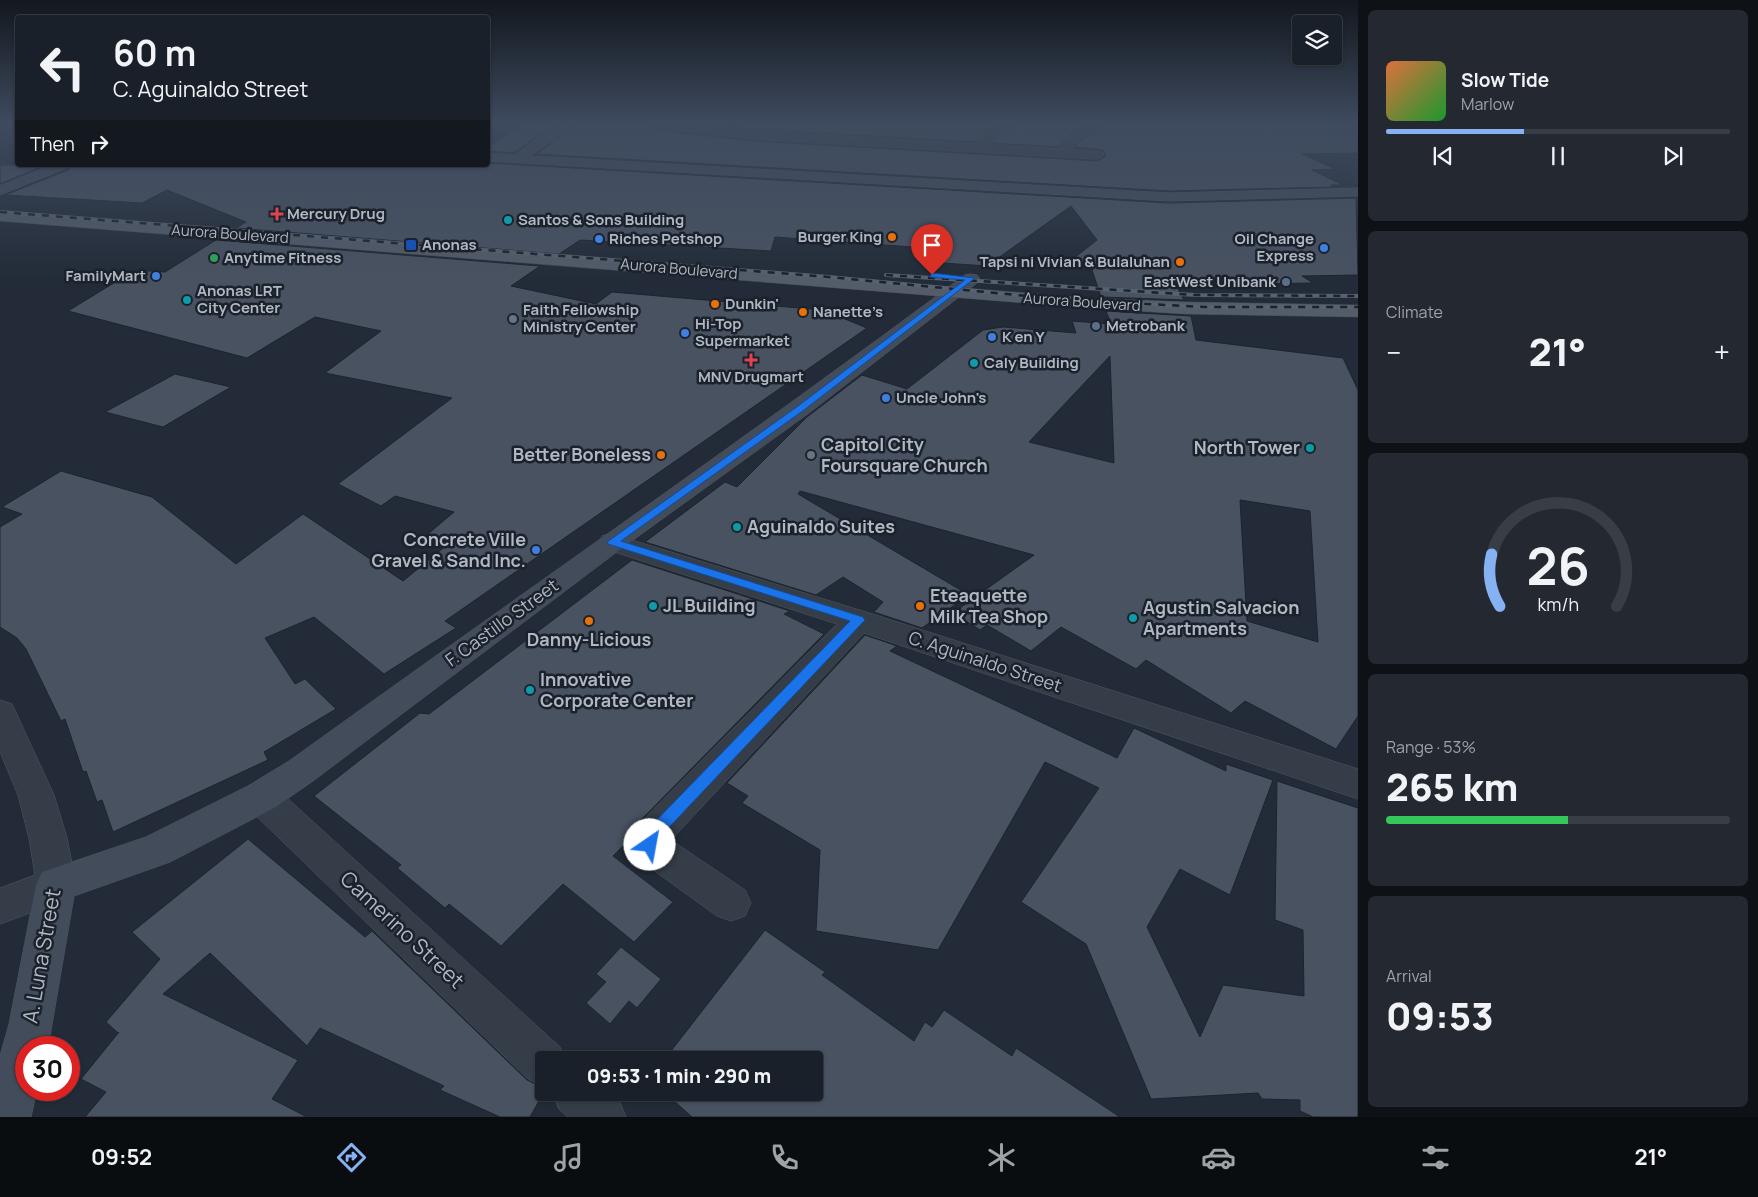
<!DOCTYPE html>
<meta charset="utf-8">
<style>
body{margin:0;font-family:Manrope,sans-serif;background:#232831;color:#f1f3f6;height:100vh;display:flex;flex-direction:column;font-size:19px;white-space:nowrap}
*{box-sizing:border-box;margin:0}
p{font-size:16px;color:#9fa3a8}
.icon{flex:none;width:28px;height:28px;fill:none;stroke:currentColor;stroke-width:2;stroke-linecap:round;stroke-linejoin:round}
.map{position:relative;flex:1;overflow:hidden}
.drawer{display:flex;flex-direction:column;gap:10px;padding:10px;background:#0e1217;width:400px}
.drawer>*{flex:none}
.hud{position:absolute;left:15px;top:15px;width:475px;height:152px;border-radius:5px;box-shadow:0 1px 4px #0004,0 0 0 1px #383e46;background:#1a2029;color:#f1f3f6;overflow:hidden}
.fabs{position:absolute;left:1292px;top:15px;display:grid;gap:10px}
.fabs a{display:grid;place-items:center;width:50px;height:50px;border-radius:5px;background:#1a2029;box-shadow:0 1px 4px #0004,0 0 0 1px #383e46;font-size:25px}
.speed{position:absolute;left:15px;top:1036px;display:flex;gap:10px;font-size:25px;font-weight:700;text-align:center}
.speed>*{display:grid;place-content:center;width:65px;height:65px;border-radius:50%;background:#1a2029;box-shadow:0 1px 4px #0004,0 0 0 1px #383e46;line-height:1}
.speed .limit{border:8px solid #d22;background:#fff;color:#111}
.pin{position:absolute;display:grid;place-items:center;width:42px;height:42px;color:#fff;margin:-51px -21px;border-radius:50% 50% 50% 0;rotate:-45deg;box-shadow:0 0 5px #0007}
.pin .icon{rotate:45deg}
.me{position:absolute;width:55px;margin:-28px;rotate:33deg;stroke-linejoin:round;filter:drop-shadow(0 0 4px #0008)}
.turn{display:flex;align-items:center;gap:18px;height:105px;padding:0 15px;font-size:22px}
.turn .icon{width:65px;height:65px;stroke-width:2.5}
.turn b{display:block;font-size:35px;line-height:42px}
.then{display:flex;align-items:center;height:48px;padding:0 15px;background:#0003;gap:10px;font-size:19px}
.big{font-size:38px;font-weight:800;line-height:1.1}
.drawer .tile{flex:1;display:flex;flex-direction:column;justify-content:center;gap:8px;min-width:0;padding:0 18px;border-radius:8px;background:#232831}
.drawer .dial{align-items:center;gap:0}
.dial svg{height:130px;overflow:visible;fill:none;stroke:#383e46;stroke-width:7;stroke-linecap:round;text-anchor:middle}
.dial text{fill:#f1f3f6;stroke:none}
.song{display:flex;align-items:center;gap:15px}
.cover{width:60px;height:60px;border-radius:8px;background:linear-gradient(135deg,hsl(20 70% 55%),hsl(130 70% 35%))}
.played{height:5px;border-radius:2px;background:linear-gradient(90deg,#86b2f3 40%,#383e46 40%)}
.keys{display:flex;justify-content:space-around;direction:ltr}
.heat{display:flex;justify-content:space-between;align-items:center;font-size:28px;direction:ltr}
.charge{height:8px;border-radius:4px;background:linear-gradient(90deg,#34c759 53%,#383e46 0)}
.trip{position:absolute;left:535px;top:1051px;width:288px;height:50px;border-radius:5px;background:#1a2029;box-shadow:0 1px 4px #0004,0 0 0 1px #383e46;font-weight:800;line-height:50px;text-align:center}
.menu{display:flex;height:80px;justify-content:space-around;align-items:center;background:#0a0d10;color:#9fa3a8}
.menu .icon{width:35px;height:35px}
.menu .selected{color:#86b2f3}
.menu b{font-size:22px;color:#f1f3f6}
main{display:flex;flex:1;min-height:0}
.map>svg:first-child{display:block}
</style>
<main>
<div class="map">
<svg width="1358" height="1117" viewBox="0 0 1358 1117">
<rect width="100%" height="100%" fill="#222b37"/>
<!-- building -->
<g fill="#485261" stroke="#1c242e" fill-rule="evenodd">
<polygon points="524,124 557,124 543,132 514,153 488,151 488,146"/>
<polygon points="578,124 648,124 656,130 753,141 1098,161 1106,156 1103,150 1075,147 1079,141 1108,124 1358,124 1358,153 1302,154 1335,169 1312,170 1343,185 1331,185 1334,187 1169,191 536,154"/>
<polygon points="705,124 999,124 984,131 975,142 753,129"/>
<polygon points="1019,124 1090,124 1073,131 1058,147 992,143 992,140"/>
<polygon points="488,163 1169,203 1356,198 1358,275 1302,276 1313,283 1260,284 1174,281 1184,300 1101,297 1091,267 1065,265 1097,240 1071,206 987,266 927,262 926,248 775,237 771,251 580,240 559,254 236,228 246,222 167,190 142,203 5,195 68,170 71,165 488,165"/>
<polygon points="0,165 46,165 0,184"/>
<polygon points="216,240 540,266 511,286 596,304 612,292 823,310 867,328 445,621 456,628 384,674 314,617 265,638 295,684 305,679 336,709 264,752 268,760 113,832 102,800 97,802 86,771 83,772 65,719 61,721 26,649 17,638 0,627 0,527 22,514 2,507 61,471 152,497 236,564 303,514 403,581 447,545 428,534 454,512 395,496 381,506 338,484 452,398 325,373 381,331 315,317 247,358 68,311 135,270 165,272"/>
<path d="M1106 311 1191 316 1196 340 1343 358 1358 390V716L1336 749 1245 701 1231 713 1146 660 1136 669 1061 627 1031 651 987 625 980 630 953 613 1034 555 800 491 798 494 969 595 922 628 874 612 883 602 843 577 816 595 645 542 725 482 737 487 807 417 862 375 907 389 983 330 1003 327 1076 333 1072 321 1111 324ZM1110 356 1114 463 1029 442 1074 394ZM1240 500 1310 511 1318 642 1247 621Z"/>
<polygon points="175,374 231,387 163,427 105,412"/>
<polygon points="632,560 790,611 784,614 824,634 636,825 631,838 613,856 673,902 634,942 563,884 501,946 449,904 445,908 397,868 401,865 314,796 420,713 429,714"/>
<polygon points="865,635 897,646 890,651 1117,758 1134,728 1226,771 1226,764 1273,780 1230,895 1180,869 1147,927 1200,1037 1223,985 1304,996 1303,930 1275,920 1277,781 1358,808 1358,1117 1313,1117 1300,1111 1300,1100 1262,1099 1258,1093 1151,1099 1086,944 1021,902 1099,788 1045,762 938,950 816,931 820,850 742,803 748,796 727,783"/>
<polygon points="248,839 365,937 372,931 527,1080 544,1088 544,1092 530,1117 500,1117 440,1090 444,1086 320,1028 307,1046 210,953 163,994 298,1060 272,1099 307,1117 85,1117 106,1092 81,1079 119,1032 118,1033 106,1022 160,959 132,932"/>
<polygon points="765,930 825,972 822,975 914,1041 925,1022 932,1027 944,1010 1012,1056 1016,1048 1120,1117 692,1117 664,1092 814,1092 814,1060 664,1060"/>
<polygon points="621,947 661,979 637,1008 629,1001 610,1024 586,1003 606,982 596,974"/>
</g>
<g fill="none" stroke-linecap="round" stroke-linejoin="round">
<defs>
<g id="street">
<path d="M650 124H687L753 131 977 144V140C986 127 1002 124 1017 124L990 139V145L1061 149 1060 147C1071 131 1086 124 1106 124L1078 140 1073 147 1075 150 1103 152 1104 155 1098 159 753 139 656 128Z"/>
<path d="M612 534 869 613 1358 769V799L864 633 671 840 745 890 751 903 745 916 731 921 717 916 645 864C631 852 629 842 637 826L837 624 602 548 599 542 602 536Z"/>
<polygon points="0,700 12,704 54,795 67,838 76,885 70,898 0,924 0,888 35,875 29,838 18,795 0,752"/>
<polygon points="261,782 274,786 560,1047 566,1060 544,1060 544,1086 528,1079 248,808 243,797 248,786"/>
<polygon points="553,1092 611,1092 619,1100 626,1117 568,1117 559,1109"/>
</g>
<g id="secondary">
<polygon points="561,124 576,124 530,156 1169,193 1358,188 1358,196 1169,201 488,161 488,153 515,155 544,133"/>
<polygon points="51,165 69,165 67,168 0,195 0,186"/>
<path d="M971 274 977 275 980 279 977 283 809 413 622 548 313 781 274 808 170 862 74 896 48 1048H26V1090H37L31 1117H0V1056L9 1024 36 885 42 872 146 837 248 786 289 761C514 599 742 441 965 275Z"/>
</g>
<polygon id="primary" points="0,211 1088,298 1186,302 1358,305 1358,317 1186,314 1088,308 0,221"/>
</defs>
<!-- street casing -->
<use href="#street" stroke="#505862" stroke-width="1"/>
<!-- secondary casing -->
<use href="#secondary" stroke="#505862" stroke-width="1"/>
<!-- primary casing -->
<use href="#primary" stroke="#3e4651" stroke-width="1"/>
<!-- street -->
<use href="#street" fill="#353d48" fill-rule="evenodd"/>
<!-- secondary -->
<use href="#secondary" fill="#434c5b" fill-rule="evenodd"/>
<!-- primary -->
<use href="#primary" fill="#535c68" fill-rule="evenodd"/>
<defs>
<g id="rail">
<polyline points="0,212 829,277 1069,300 1205,307 1358,307"/>
<polyline points="886,275 1195,295 1358,296"/>
</g>
</defs>
<!-- rail casing -->
<use href="#rail" stroke="#57616f" stroke-width="4"/>
<!-- rail -->
<use href="#rail" stroke="#1b222c" stroke-width="2.5" stroke-dasharray="7" stroke-linecap="butt"/>
</g>
<!-- sky -->
<linearGradient id="sky" x2="0" y2="1"><stop stop-color="#13181e"/><stop offset="0.44" stop-color="#3e4a5e"/><stop offset="1" stop-color="#3e4a5e" stop-opacity="0"/></linearGradient>
<rect width="1358" height="280" fill="url(#sky)"/>
<!-- route -->
<polygon fill="#1a73e8" stroke="#114b97" points="932,273 975,278 804,410 621,541 863,617 865,620 658,839 656,850 650,852 645,850 642,837 645,832 850,621 608,544 607,542 798,406 965,280 930,277"/>
<!-- markers -->
<g fill="#e0444e" stroke="#1b222c" stroke-width="2">
<path d="M274.5 206.5h5v5h5v5h-5v5h-5v-5h-5v-5h5z"/>
<path d="M748.5 352.5h5v5h5v5h-5v5h-5v-5h-5v-5h5z"/>
</g>
<g fill="#0f9aa8" stroke="#1b222c" stroke-width="2">
<circle cx="508" cy="220" r="5"/>
<circle cx="187" cy="300" r="5"/>
<circle cx="974" cy="363" r="5"/>
<circle cx="1310" cy="448" r="5"/>
<circle cx="737" cy="527" r="5"/>
<circle cx="653" cy="606" r="5"/>
<circle cx="1133" cy="618" r="5"/>
<circle cx="530" cy="690" r="5"/>
</g>
<g fill="#e8710a" stroke="#1b222c" stroke-width="2">
<circle cx="892" cy="237" r="5"/>
<circle cx="1180" cy="262" r="5"/>
<circle cx="715" cy="304" r="5"/>
<circle cx="803" cy="312" r="5"/>
<circle cx="661" cy="455" r="5"/>
<circle cx="920" cy="606" r="5"/>
<circle cx="589" cy="621" r="5"/>
</g>
<g fill="#3f7fe0" stroke="#1b222c" stroke-width="2">
<circle cx="599" cy="239" r="5"/>
<circle cx="1324" cy="248" r="5"/>
<circle cx="156" cy="276" r="5"/>
<circle cx="685" cy="333" r="5"/>
<circle cx="992" cy="337" r="5"/>
<circle cx="886" cy="398" r="5"/>
<circle cx="536" cy="550" r="5"/>
</g>
<rect fill="#1a4fb4" stroke="#1b222c" stroke-width="2" x="405" y="239" width="12" height="12" rx="2.5"/>
<circle fill="#2e9e5b" stroke="#1b222c" stroke-width="2" cx="214" cy="258" r="5"/>
<g fill="#5c6f8a" stroke="#1b222c" stroke-width="2">
<circle cx="1286" cy="282" r="5"/>
<circle cx="1096" cy="326" r="5"/>
</g>
<g fill="#6b7280" stroke="#1b222c" stroke-width="2">
<circle cx="513" cy="319" r="5"/>
<circle cx="811" cy="455" r="5"/>
</g>
<g text-anchor="middle" stroke-width="5" stroke-linejoin="round" paint-order="stroke">
<!-- far-poi labels -->
<g font-size="15" font-weight="bold" fill="#b0b8c4" stroke="#1b222c" text-anchor="start">
<text x="287" y="219">Mercury Drug</text>
<text x="518" y="225">Santos &amp; Sons Building</text>
<text x="882" y="242" text-anchor="end">Burger King</text>
<text x="609" y="244">Riches Petshop</text>
<text x="1314" y="244" text-anchor="end">Oil Change<tspan x="1314" dy="17">Express</tspan></text>
<text x="422" y="250">Anonas</text>
<text x="224" y="263">Anytime Fitness</text>
<text x="1170" y="267" text-anchor="end">Tapsi ni Vivian &amp; Bulaluhan</text>
<text x="146" y="281" text-anchor="end">FamilyMart</text>
<text x="1276" y="287" text-anchor="end">EastWest Unibank</text>
<text x="197" y="296">Anonas LRT<tspan x="197" dy="17">City Center</tspan></text>
<text x="725" y="309">Dunkin'</text>
<text x="523" y="315">Faith Fellowship<tspan x="523" dy="17">Ministry Center</tspan></text>
<text x="813" y="317">Nanette’s</text>
<text x="695" y="329">Hi-Top<tspan x="695" dy="17">Supermarket</tspan></text>
<text x="1106" y="331">Metrobank</text>
<text x="1002" y="342">K en Y</text>
<text x="984" y="368">Caly Building</text>
<text x="751" y="382" text-anchor="middle">MNV Drugmart</text>
<text x="896" y="403">Uncle John's</text>
</g>
<!-- far-street labels -->
<g font-size="15" fill="#b0b8c4" stroke="#1b222c">
<text transform="translate(230 234) rotate(4)" y="5">Aurora Boulevard</text>
<text transform="translate(679 269) rotate(5)" y="5">Aurora Boulevard</text>
<text transform="translate(1082 302) rotate(4)" y="5">Aurora Boulevard</text>
</g>
<!-- poi labels -->
<g font-size="18" font-weight="bold" fill="#b0b8c4" stroke="#1b222c" text-anchor="start">
<text x="821" y="451">Capitol City<tspan x="821" dy="21">Foursquare Church</tspan></text>
<text x="1300" y="454" text-anchor="end">North Tower</text>
<text x="651" y="461" text-anchor="end">Better Boneless</text>
<text x="747" y="533">Aguinaldo Suites</text>
<text x="526" y="546" text-anchor="end">Concrete Ville<tspan x="526" dy="21">Gravel &amp; Sand Inc.</tspan></text>
<text x="930" y="602">Eteaquette<tspan x="930" dy="21">Milk Tea Shop</tspan></text>
<text x="663" y="612">JL Building</text>
<text x="1143" y="614">Agustin Salvacion<tspan x="1143" dy="21">Apartments</tspan></text>
<text x="589" y="646" text-anchor="middle">Danny-Licious</text>
<text x="540" y="686">Innovative<tspan x="540" dy="21">Corporate Center</tspan></text>
</g>
<!-- street labels -->
<g font-size="18" fill="#b0b8c4" stroke="#1b222c">
<text transform="translate(502 623) rotate(-36)" y="6">F. Castillo Street</text>
<text transform="translate(985 662) rotate(18)" y="6">C. Aguinaldo Street</text>
</g>
<!-- near-street labels -->
<g font-size="21" fill="#b0b8c4" stroke="#1b222c">
<text transform="translate(402 930) rotate(43)" y="7">Camerino Street</text>
<text transform="translate(42 956) rotate(-80)" y="7">A. Luna Street</text>
</g>
</g>
</svg>
<div class="fabs">
<a><svg class="icon" aria-label="layers" viewBox="0 0 24 24"><path d="M12 4l9 5-9 5-9-5zM3 14l9 5 9-5"/></svg></a>
</div>
<div class="speed"><div class="limit">30</div></div>
<div class="pin" style="left:932px;top:275px;background:#d93025"><svg class="icon" aria-label="arrive" viewBox="0 0 24 24"><path d="M6 21V4h12l-3 4 3 4H6"/></svg></div>
<svg class="me" style="left:650px;top:845px" viewBox="-20 -20 40 40"><circle r="19" fill="#fff"/><path d="M0-13L10 11 0 6-10 11z" fill="#1a73e8"/></svg>
<div class="trip">09:53 · 1 min · 290 m</div>
<div class="hud">
<div class="turn"><svg class="icon" aria-label="left" viewBox="0 0 24 24"><path d="M17 20v-9H6M10 6l-5 5 5 5"/></svg><div><b>60 m</b>C. Aguinaldo Street</div></div>
<div class="then">Then<svg class="icon" aria-label="right" viewBox="0 0 24 24"><path d="M7 20v-9h11M14 6l5 5-5 5"/></svg></div>
</div>
</div>
<section class="drawer">
<div class="tile">
<div class="song"><i class="cover"></i><div><b>Slow Tide</b><p>Marlow</p></div></div>
<div class="played"></div>
<div class="keys"><svg class="icon" aria-label="previous" viewBox="0 0 24 24"><path d="M18 5L8 12l10 7zM5 5v14"/></svg><svg class="icon" aria-label="pause" viewBox="0 0 24 24"><path d="M8 5v14M16 5v14"/></svg><svg class="icon" aria-label="next" viewBox="0 0 24 24"><path d="M6 5l10 7-10 7zM19 5v14"/></svg></div>
</div>
<div class="tile"><p>Climate</p>
<div class="heat"><a>−</a><b class="big">21°</b><a>+</a></div>
</div>
<div class="tile dial"><svg viewBox="0 0 100 80">
<path d="M14 69A42 42 0 1 1 86 69"/>
<path d="M14 69A42 42 0 0 1 9 37" stroke="#86b2f3"/>
<text x="50" y="56" font-size="32" font-weight="700">26</text>
<text x="50" y="72" font-size="11">km/h</text>
</svg></div>
<div class="tile"><p>Range · 53%</p><b class="big">265 km</b><div class="charge"></div></div>
<div class="tile"><p>Arrival</p><b class="big">09:53</b></div>
</section>
</main>
<nav class="menu">
<b>09:52</b>
<svg class="icon selected" aria-label="directions" viewBox="0 0 24 24"><path d="M12 3l9 9-9 9-9-9zM9 14v-3h6M13 9l2 2-2 2"/></svg>
<svg class="icon" aria-label="music" viewBox="0 0 24 24"><path d="M9 18V5l10-2v13"/><circle cx="6" cy="18" r="3"/><circle cx="16" cy="16" r="3"/></svg>
<svg class="icon" aria-label="phone" viewBox="0 0 24 24"><path d="M5 4h4l2 5-3 2q2 4 5 5l2-3 5 2v4C11 20 4 13 5 4z"/></svg>
<svg class="icon" aria-label="climate" viewBox="0 0 24 24"><path d="M12 3v18M4 7l16 10M4 17L20 7"/></svg>
<svg class="icon" aria-label="car" viewBox="0 0 24 24"><path d="M5 17H2v-5l4-1 3-4h7l3 4 3 1v5h-3M9 17h6M6 11h13"/><circle cx="7" cy="17" r="2"/><circle cx="17" cy="17" r="2"/></svg>
<svg class="icon" aria-label="filters" viewBox="0 0 24 24"><path d="M4 7h16M4 17h16"/><circle cx="9" cy="7" r="2"/><circle cx="15" cy="17" r="2"/></svg>
<b>21°</b>
</nav>
